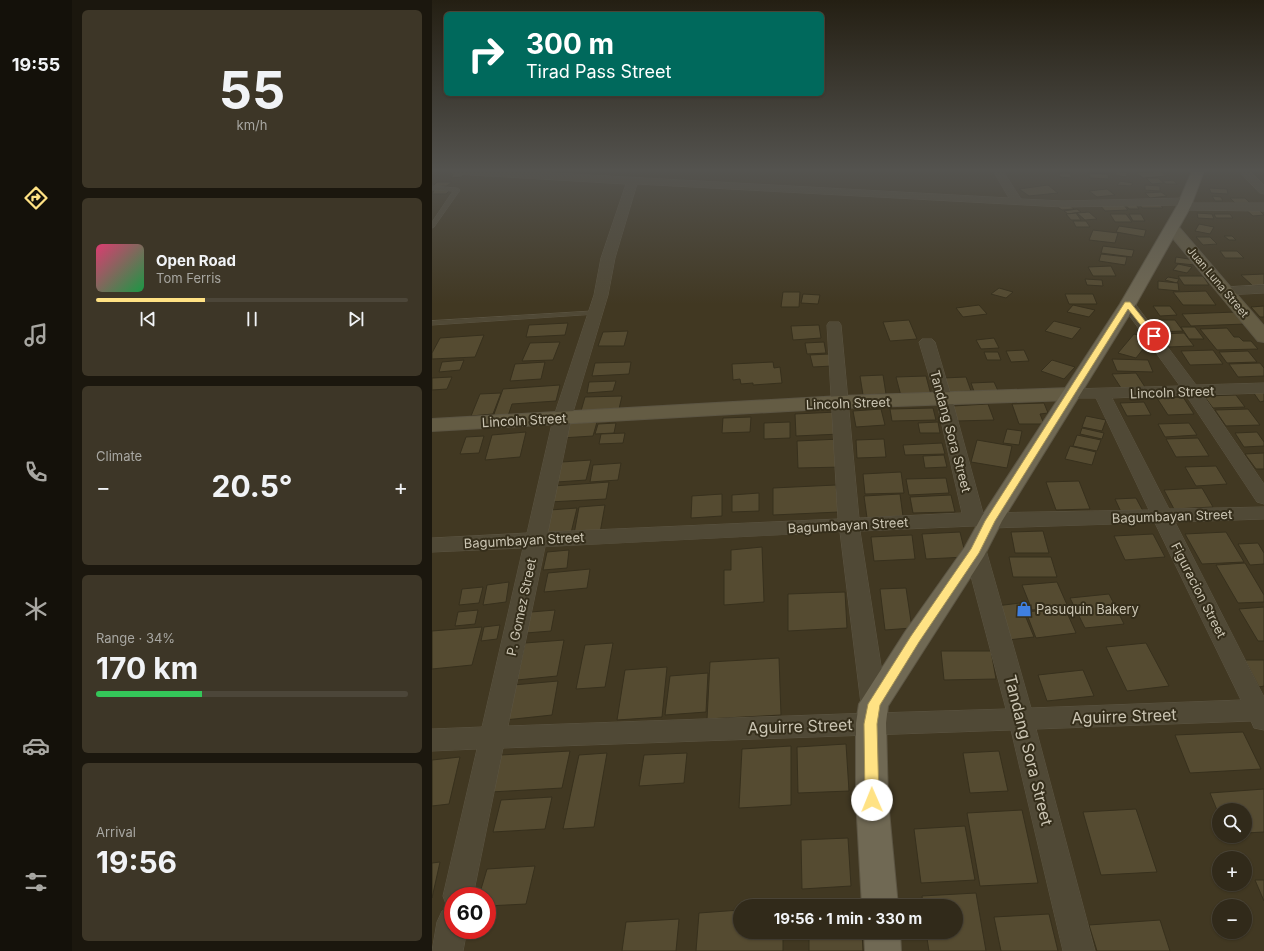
<!DOCTYPE html>
<meta charset="utf-8">
<style>
body{margin:0;font-family:Inter,sans-serif;background:#3d3627;color:#f1f3f6;height:100vh;display:flex;flex-direction:column;font-size:15px;white-space:nowrap}
*{box-sizing:border-box;margin:0}
p{font-size:13px;color:#a8a7a2}
.icon{flex:none;width:22px;height:22px;fill:none;stroke:currentColor;stroke-width:2;stroke-linecap:round;stroke-linejoin:round}
.map{position:relative;flex:1;overflow:hidden}
.side{display:flex;flex-direction:column;gap:10px;padding:10px;background:#1b170e;width:360px}
.side>*{flex:none}
.banner{position:absolute;left:12px;top:12px;width:380px;height:84px;border-radius:6px;box-shadow:0 1px 3px #0004,0 0 0 1px #4c4639;background:#00695c;color:#fff;overflow:hidden}
.buttons{position:absolute;left:780px;top:803px;display:grid;gap:8px}
.buttons a{display:grid;place-items:center;width:40px;height:40px;border-radius:50%;background:#312a1a;box-shadow:0 1px 3px #0004,0 0 0 1px #4c4639;font-size:20px}
.speed{position:absolute;left:12px;top:887px;display:flex;gap:8px;font-size:20px;font-weight:700;text-align:center}
.speed>*{display:grid;place-content:center;width:52px;height:52px;border-radius:50%;background:#312a1a;box-shadow:0 1px 3px #0004,0 0 0 1px #4c4639;line-height:1}
.speed .limit{border:6px solid #d22;background:#fff;color:#111}
.pin{position:absolute;display:grid;place-items:center;width:34px;height:34px;color:#fff;margin:-17px;border:2px solid #fff;border-radius:50%;box-shadow:0 1px 4px #0007}
.me{position:absolute;width:44px;margin:-22px;rotate:359deg;stroke-linejoin:round;filter:drop-shadow(0 0 3px #0008)}
.turn{display:flex;align-items:center;gap:14px;height:84px;padding:0 16px;font-size:18px}
.turn .icon{width:52px;height:52px;stroke-width:2.5}
.turn b{display:block;font-size:28px;line-height:34px}
.big{font-size:30px;font-weight:700;line-height:1.1}
.side .tile{flex:1;display:flex;flex-direction:column;justify-content:center;gap:6px;min-width:0;padding:0 14px;border-radius:6px;background:#3d3627}
.side .dial{align-items:center;gap:0}
.dial b{font-size:52px;line-height:1}
.song{display:flex;align-items:center;gap:12px}
.cover{width:48px;height:48px;border-radius:6px;background:linear-gradient(135deg,hsl(340 70% 55%),hsl(140 70% 35%))}
.played{height:4px;border-radius:2px;background:linear-gradient(90deg,#ffe284 35%,#4c4639 35%)}
.keys{display:flex;justify-content:space-around;direction:ltr}
.heat{display:flex;justify-content:space-between;align-items:center;font-size:22px;direction:ltr}
.charge{height:6px;border-radius:3px;background:linear-gradient(90deg,#34c759 34%,#4c4639 0)}
.trip{position:absolute;left:301px;top:899px;width:230px;height:40px;border-radius:20px;background:#312a1a;box-shadow:0 1px 3px #0004,0 0 0 1px #4c4639;font-weight:700;line-height:40px;text-align:center}
main{display:flex;flex:1;min-height:0}
.menu{display:flex;flex-direction:column;width:72px;justify-content:space-around;align-items:center;background:#14110a;color:#a8a7a2}
.menu .icon{width:28px;height:28px}
.menu .active{color:#ffe284}
.menu b{font-size:18px;color:#f1f3f6}
.map>svg:first-child{display:block}
</style>
<main>
<nav class="menu">
<b>19:55</b>
<svg class="icon active" aria-label="directions" viewBox="0 0 24 24"><path d="M12 3l9 9-9 9-9-9zM9 14v-3h6M13 9l2 2-2 2"/></svg>
<svg class="icon" aria-label="music" viewBox="0 0 24 24"><path d="M9 18V5l10-2v13"/><circle cx="6" cy="18" r="3"/><circle cx="16" cy="16" r="3"/></svg>
<svg class="icon" aria-label="phone" viewBox="0 0 24 24"><path d="M5 4h4l2 5-3 2q2 4 5 5l2-3 5 2v4C11 20 4 13 5 4z"/></svg>
<svg class="icon" aria-label="climate" viewBox="0 0 24 24"><path d="M12 3v18M4 7l16 10M4 17L20 7"/></svg>
<svg class="icon" aria-label="car" viewBox="0 0 24 24"><path d="M5 17H2v-5l4-1 3-4h7l3 4 3 1v5h-3M9 17h6M6 11h13"/><circle cx="7" cy="17" r="2"/><circle cx="17" cy="17" r="2"/></svg>
<svg class="icon" aria-label="filters" viewBox="0 0 24 24"><path d="M4 7h16M4 17h16"/><circle cx="9" cy="7" r="2"/><circle cx="15" cy="17" r="2"/></svg>
</nav>
<section class="side">
<div class="tile dial"><b>55</b><p>km/h</p></div>
<div class="tile">
<div class="song"><i class="cover"></i><div><b>Open Road</b><p>Tom Ferris</p></div></div>
<div class="played"></div>
<div class="keys"><svg class="icon" aria-label="previous" viewBox="0 0 24 24"><path d="M18 5L8 12l10 7zM5 5v14"/></svg><svg class="icon" aria-label="pause" viewBox="0 0 24 24"><path d="M8 5v14M16 5v14"/></svg><svg class="icon" aria-label="next" viewBox="0 0 24 24"><path d="M6 5l10 7-10 7zM19 5v14"/></svg></div>
</div>
<div class="tile"><p>Climate</p>
<div class="heat"><a>−</a><b class="big">20.5°</b><a>+</a></div>
</div>
<div class="tile"><p>Range · 34%</p><b class="big">170 km</b><div class="charge"></div></div>
<div class="tile"><p>Arrival</p><b class="big">19:56</b></div>
</section>
<div class="map">
<svg width="832" height="951" viewBox="0 0 832 951">
<rect width="100%" height="100%" fill="#413822"/>
<!-- building -->
<g fill="#554b31" stroke="#37301d">
<polygon points="685,171 696,173 694,177 683,175"/>
<polygon points="728,171 734,176 711,178 705,173"/>
<polygon points="32,173 30,177 19,178 21,174"/>
<polygon points="627,173 639,173 639,178 628,177"/>
<polygon points="657,173 676,174 677,179 658,178"/>
<polygon points="714,178 726,178 732,183 720,184"/>
<polygon points="741,180 745,184 734,184 730,181"/>
<polygon points="688,181 701,183 699,186 685,185"/>
<polygon points="5,182 20,182 15,186 0,187"/>
<polygon points="616,185 626,193 597,196 587,189"/>
<polygon points="713,185 728,186 728,191 713,190"/>
<polygon points="777,188 795,189 796,194 779,193"/>
<polygon points="3,189 19,189 14,194 0,194"/>
<polygon points="675,189 683,195 665,197 657,191"/>
<polygon points="729,192 735,196 718,198 713,193"/>
<polygon points="780,196 789,197 791,201 783,201"/>
<polygon points="798,198 813,198 818,203 803,203"/>
<polygon points="706,202 726,202 731,208 710,208"/>
<polygon points="690,203 696,210 673,211 667,204"/>
<polygon points="692,203 703,203 707,209 697,209"/>
<polygon points="637,205 642,209 630,210 624,206"/>
<polygon points="812,208 825,208 832,215 821,216"/>
<polygon points="645,209 649,212 636,214 632,211"/>
<polygon points="657,212 665,219 653,220 645,213"/>
<polygon points="644,213 649,220 639,220 634,214"/>
<polygon points="765,213 780,214 782,219 766,218"/>
<polygon points="678,214 694,214 700,222 683,222"/>
<polygon points="697,214 709,214 713,221 701,221"/>
<polygon points="782,214 798,214 801,218 784,218"/>
<polygon points="641,221 654,221 658,227 644,227"/>
<polygon points="767,224 782,227 778,234 763,231"/>
<polygon points="687,226 714,230 712,237 684,232"/>
<polygon points="661,230 686,233 683,243 657,240"/>
<polygon points="792,236 800,236 804,240 797,240"/>
<polygon points="764,237 778,237 785,244 771,245"/>
<polygon points="671,246 702,250 700,257 669,253"/>
<polygon points="788,251 805,251 812,258 793,258"/>
<polygon points="669,254 695,257 693,265 667,261"/>
<polygon points="744,257 763,260 763,265 743,263"/>
<polygon points="746,264 760,267 755,273 741,270"/>
<polygon points="679,266 684,276 661,276 656,267"/>
<polygon points="832,274 832,285 821,286 809,275"/>
<polygon points="746,276 771,276 777,285 752,285"/>
<polygon points="736,277 747,279 745,283 733,280"/>
<polygon points="653,279 670,280 671,286 655,285"/>
<polygon points="726,281 746,283 747,291 726,289"/>
<polygon points="567,288 581,292 574,298 559,294"/>
<polygon points="774,291 784,305 751,305 741,292"/>
<polygon points="351,292 368,292 367,307 349,307"/>
<polygon points="371,294 388,295 386,304 369,303"/>
<polygon points="633,294 661,294 665,304 637,304"/>
<polygon points="547,305 555,314 531,317 524,308"/>
<polygon points="641,305 663,310 657,317 635,312"/>
<polygon points="721,306 738,306 745,315 728,316"/>
<polygon points="832,306 832,317 828,317 819,307"/>
<polygon points="804,312 814,324 759,326 750,314"/>
<polygon points="477,320 485,339 458,341 451,322"/>
<polygon points="719,320 743,320 751,331 726,332"/>
<polygon points="622,321 649,328 640,339 613,331"/>
<polygon points="136,323 133,335 94,337 97,325"/>
<polygon points="387,325 389,338 361,340 359,326"/>
<polygon points="749,327 763,327 772,339 757,339"/>
<polygon points="795,328 802,337 807,337 811,341 819,341 826,349 785,350 768,329"/>
<polygon points="196,331 192,346 166,346 171,332"/>
<polygon points="752,333 762,346 736,347 728,334"/>
<polygon points="702,334 719,339 704,358 686,353"/>
<polygon points="52,335 43,357 0,359 0,353 8,338"/>
<polygon points="562,338 567,348 549,349 544,340"/>
<polygon points="128,342 121,360 90,361 98,343"/>
<polygon points="392,342 394,353 375,354 373,343"/>
<polygon points="592,350 597,361 579,362 574,351"/>
<polygon points="781,350 791,364 758,365 749,351"/>
<polygon points="816,351 825,362 795,363 787,352"/>
<polygon points="552,352 566,352 569,360 555,360"/>
<polygon points="397,354 400,366 381,367 378,355"/>
<polygon points="680,359 716,360 721,372 685,371"/>
<polygon points="32,360 28,370 7,372 10,362"/>
<polygon points="620,360 643,367 632,379 609,371"/>
<polygon points="113,362 109,379 78,381 83,364"/>
<polygon points="199,362 197,374 160,376 163,363"/>
<polygon points="341,362 342,368 348,367 350,383 321,385 321,383 309,384 308,379 301,380 300,364"/>
<polygon points="828,363 832,368 832,376 806,377 797,364"/>
<polygon points="704,373 713,387 689,388 680,374"/>
<polygon points="451,375 454,394 431,395 428,376"/>
<polygon points="494,376 499,395 469,396 464,377"/>
<polygon points="20,377 15,389 0,390 0,378"/>
<polygon points="534,377 539,391 515,392 511,378"/>
<polygon points="184,381 181,391 155,393 157,382"/>
<polygon points="562,382 567,393 543,394 539,383"/>
<polygon points="128,385 124,401 80,404 76,416 61,417 71,389"/>
<polygon points="821,392 832,392 832,401 828,402"/>
<polygon points="69,393 61,414 39,416 48,394"/>
<polygon points="804,395 813,407 781,408 772,396"/>
<polygon points="190,396 187,409 149,411 153,397"/>
<polygon points="751,397 762,414 736,415 725,398"/>
<polygon points="712,402 719,415 695,416 688,403"/>
<polygon points="612,403 616,413 608,414 612,424 587,424 580,404"/>
<polygon points="556,404 562,420 525,421 521,406"/>
<polygon points="501,408 504,420 460,421 458,409"/>
<polygon points="449,409 453,425 424,427 421,411"/>
<polygon points="816,409 828,425 794,426 783,410"/>
<polygon points="405,412 408,434 364,436 363,414"/>
<polygon points="654,416 674,420 670,431 650,427"/>
<polygon points="319,417 318,432 290,433 291,418"/>
<polygon points="165,422 161,436 129,438 134,423"/>
<polygon points="358,422 358,438 332,439 332,423"/>
<polygon points="506,422 508,433 488,433 486,423"/>
<polygon points="184,423 182,433 163,434 166,424"/>
<polygon points="757,423 765,435 733,437 726,424"/>
<polygon points="650,428 672,433 670,439 648,434"/>
<polygon points="575,429 590,431 587,445 571,443"/>
<polygon points="94,432 88,457 53,460 60,435"/>
<polygon points="825,432 832,442 832,446 812,447 803,433"/>
<polygon points="193,433 191,443 167,444 169,434"/>
<polygon points="645,435 669,440 665,451 641,446"/>
<polygon points="52,436 47,453 28,454 34,437"/>
<polygon points="766,438 777,456 744,457 734,439"/>
<polygon points="408,439 411,467 366,468 365,441"/>
<polygon points="452,439 454,457 425,458 424,440"/>
<polygon points="545,440 580,446 575,468 539,462"/>
<polygon points="510,443 513,454 473,455 471,445"/>
<polygon points="638,446 664,452 660,465 633,459"/>
<polygon points="832,453 832,469 824,469 813,454"/>
<polygon points="512,455 515,467 493,468 491,456"/>
<polygon points="159,460 154,480 125,482 130,462"/>
<polygon points="189,463 186,480 158,482 161,465"/>
<polygon points="784,466 795,484 764,486 753,467"/>
<polygon points="469,472 472,493 433,494 431,474"/>
<polygon points="514,478 517,493 477,495 474,479"/>
<polygon points="647,481 658,509 624,510 614,482"/>
<polygon points="177,482 174,499 117,502 121,486"/>
<polygon points="404,485 407,512 341,515 341,488"/>
<polygon points="770,488 781,507 742,509 732,490"/>
<polygon points="327,493 327,511 300,512 300,495"/>
<polygon points="290,494 290,516 259,518 260,496"/>
<polygon points="468,494 471,516 435,518 432,496"/>
<polygon points="519,495 523,512 481,513 478,497"/>
<polygon points="704,498 711,511 689,512 683,499"/>
<polygon points="173,505 168,533 142,534 147,507"/>
<polygon points="145,508 139,533 112,535 118,510"/>
<polygon points="611,531 617,553 583,553 579,532"/>
<polygon points="528,532 534,557 494,559 490,534"/>
<polygon points="794,532 812,562 770,564 753,534"/>
<polygon points="721,534 733,557 693,560 682,536"/>
<polygon points="480,535 483,559 442,561 439,537"/>
<polygon points="826,543 832,553 832,564 818,565 806,544"/>
<polygon points="330,547 332,602 292,605 292,570 299,570 299,550"/>
<polygon points="137,550 135,568 111,570 115,552"/>
<polygon points="577,557 619,557 625,577 581,577"/>
<polygon points="813,563 832,595 832,602 806,603 784,565"/>
<polygon points="158,569 155,588 112,592 116,573"/>
<polygon points="77,582 74,602 51,605 55,585"/>
<polygon points="625,582 636,607 600,610 590,585"/>
<polygon points="51,587 47,603 27,605 30,589"/>
<polygon points="474,588 480,628 453,630 448,589"/>
<polygon points="413,592 415,628 356,631 356,594"/>
<polygon points="677,594 692,624 653,628 638,598"/>
<polygon points="588,603 602,637 576,640 564,606"/>
<polygon points="832,607 832,641 826,641 807,609"/>
<polygon points="633,608 644,633 604,638 594,612"/>
<polygon points="46,610 43,624 23,626 26,612"/>
<polygon points="123,610 119,631 94,633 99,612"/>
<polygon points="68,625 65,639 49,641 52,627"/>
<polygon points="50,627 40,665 0,669 0,631"/>
<polygon points="132,640 125,676 85,680 93,643"/>
<polygon points="181,643 173,687 144,689 153,645"/>
<polygon points="714,643 737,686 695,691 674,647"/>
<polygon points="509,651 559,651 564,679 512,680"/>
<polygon points="347,658 349,715 275,719 278,662"/>
<polygon points="813,660 832,660 832,686 827,687"/>
<polygon points="235,667 230,717 185,720 193,670"/>
<polygon points="651,670 662,696 615,701 606,675"/>
<polygon points="276,673 274,712 233,715 238,676"/>
<polygon points="126,681 120,715 73,720 81,685"/>
<polygon points="811,732 829,769 758,773 743,735"/>
<polygon points="414,744 417,791 366,793 365,747"/>
<polygon points="359,746 359,805 307,808 310,749"/>
<polygon points="138,751 130,788 59,792 69,755"/>
<polygon points="567,751 576,791 538,793 531,753"/>
<polygon points="175,753 162,827 131,829 147,755"/>
<polygon points="255,753 252,783 207,786 212,755"/>
<polygon points="28,757 17,804 0,806 0,760"/>
<polygon points="832,789 832,832 813,833 813,810 787,810 787,815 778,793"/>
<polygon points="120,797 113,829 61,832 69,800"/>
<polygon points="704,809 725,872 669,875 651,812"/>
<polygon points="590,810 606,883 548,886 535,813"/>
<polygon points="533,826 543,880 489,883 482,829"/>
<polygon points="416,838 419,886 370,889 369,840"/>
<polygon points="8,862 0,898 0,863"/>
<polygon points="103,866 94,904 55,906 55,896 47,896 55,869"/>
<polygon points="823,880 832,880 832,901"/>
<polygon points="544,893 554,951 497,951 494,932 524,932 524,906 491,906 490,896"/>
<polygon points="308,910 308,932 351,932 351,951 264,951 267,913"/>
<polygon points="617,914 626,951 569,951 562,917"/>
<polygon points="247,919 244,951 190,951 194,922"/>
<polygon points="728,920 738,951 665,951 657,925"/>
<polygon points="430,932 431,951 377,951 377,935"/>
</g>
<g fill="none" stroke-linecap="round" stroke-linejoin="round">
<defs>
<g id="lane">
<polygon points="0,186 25,188 28,190 2,227 0,228 0,222 21,191 0,190"/>
<polygon points="163,311 165,312 165,314 0,325 0,321"/>
</g>
<g id="street">
<path d="M18 171H85L577 198 561 171H571L589 199 631 201 754 198 758 199 759 203H832V211L752 210 748 208 747 205 631 207 205 184 183 258 176 295 139 419 116 532 406 519 395 325 397 322H407L409 325 427 518 530 513 504 399 487 342 490 339H500L503 342 520 399 551 513 717 510 664 398H632L630 394 632 390 638 389 748 386 689 304 691 301H701L764 385 832 383V393L771 395 832 484V504L825 502 754 395 680 398 737 509 832 507V519L743 522 832 697V730L822 728 819 721 604 729 663 951H631L579 730 71 748 41 896H21V930H35L31 951H0L5 922 10 911 18 908 15 907 11 896 45 749 0 751V729L50 727 91 548 0 552V538L95 533 121 419 162 295 169 258 194 184 23 174ZM723 523 809 700 599 708 554 550 550 545 543 543 536 545 532 550 574 709 445 713 451 711 455 704 428 531 542 526 558 528ZM408 532 429 704 433 711 439 713 76 726 113 547Z"/>
<polygon points="807,171 818,171 832,185 832,194 828,193"/>
<polygon points="832,285 832,293 794,295 789,294 787,291 789,288 794,287"/>
</g>
<g id="secondary">
<polygon points="740,224 745,225 832,326 832,342 826,341 735,231 733,228 735,225"/>
<polygon points="638,388 645,390 648,394 645,398 638,400 409,408 0,431 0,419 409,396"/>
</g>
<g id="primary">
<polygon points="760,171 772,171 759,206 704,304 570,521 552,556 456,706 454,723 456,800 466,906 430,906 424,800 424,723 427,704 473,632 533,547 550,516 688,304 745,206"/>
<polygon points="432,932 468,932 469,951 433,951"/>
</g>
</defs>
<!-- lane casing -->
<use href="#lane" stroke="#5c5543" stroke-width="1"/>
<!-- street casing -->
<use href="#street" stroke="#5c5543" stroke-width="1"/>
<!-- secondary casing -->
<use href="#secondary" stroke="#5c5543" stroke-width="2"/>
<!-- primary casing -->
<use href="#primary" stroke="#5c5543" stroke-width="2"/>
<!-- lane -->
<use href="#lane" fill="#504936" fill-rule="evenodd"/>
<!-- street -->
<use href="#street" fill="#504936" fill-rule="evenodd"/>
<!-- secondary -->
<use href="#secondary" fill="#645c44" fill-rule="evenodd"/>
<!-- primary -->
<use href="#primary" fill="#706954" fill-rule="evenodd"/>
</g>
<!-- sky -->
<linearGradient id="sky" x2="0" y2="1"><stop stop-color="#241f13"/><stop offset="0.56" stop-color="#54534f"/><stop offset="1" stop-color="#54534f" stop-opacity="0"/></linearGradient>
<rect width="832" height="304" fill="url(#sky)"/>
<!-- route -->
<polygon fill="#ffe284" stroke="#a69356" points="693,302 698,302 725,336 719,338 696,309 563,521 547,553 487,642 448,705 445,724 447,800 445,804 440,806 435,804 433,800 432,724 436,704 479,636 539,549 553,521"/>
<!-- icons -->
<defs>
<symbol id="shop-bare" viewBox="-9 -9 18 18"><path d="M-5-2.5h2.3a2.7 3.5 0 0 1 5.4 0H5L5.5 6h-11ZM-1.5-2.5h3a1.5 2.3 0 0 0-3 0Z" fill="#3f7fe0" stroke="#352e1b" stroke-width="2.5" paint-order="stroke"/></symbol>
</defs>
<g fill-rule="evenodd">
<use href="#shop-bare" x="581" y="598" width="22" height="22"/>
</g>
<g text-anchor="middle" stroke-width="4" stroke-linejoin="round" paint-order="stroke">
<!-- far-street labels -->
<g font-size="11" fill="#cbc5b3" stroke="#352e1b">
<text transform="translate(786 282) rotate(50)" y="4">Juan Luna Street</text>
</g>
<!-- street labels -->
<g font-size="13" fill="#cbc5b3" stroke="#352e1b">
<text transform="translate(740 392) rotate(-2)" y="5">Lincoln Street</text>
<text transform="translate(416 403) rotate(-2)" y="5">Lincoln Street</text>
<text transform="translate(92 420) rotate(-3)" y="5">Lincoln Street</text>
<text transform="translate(519 431) rotate(75)" y="5">Tandang Sora Street</text>
<text transform="translate(740 516) rotate(-2)" y="5">Bagumbayan Street</text>
<text transform="translate(416 525) rotate(-3)" y="5">Bagumbayan Street</text>
<text transform="translate(92 540) rotate(-3)" y="5">Bagumbayan Street</text>
<text transform="translate(767 590) rotate(63)" y="5">Figuracion Street</text>
<text transform="translate(89 607) rotate(-78)" y="5">P. Gomez Street</text>
</g>
<!-- poi labels -->
<g font-size="13" fill="#cbc5b3" stroke="#352e1b" text-anchor="start">
<text x="604" y="614">Pasuquin Bakery</text>
</g>
<!-- near-street labels -->
<g font-size="16" fill="#cbc5b3" stroke="#352e1b">
<text transform="translate(692 716) rotate(-2)" y="6">Aguirre Street</text>
<text transform="translate(368 726) rotate(-2)" y="6">Aguirre Street</text>
<text transform="translate(597 750) rotate(76)" y="6">Tandang Sora Street</text>
</g>
</g>
</svg>
<div class="buttons">
<a><svg class="icon" aria-label="search" viewBox="0 0 24 24"><circle cx="10" cy="10" r="6"/><path d="M15 15l6 6"/></svg></a>
<a>+</a>
<a>−</a>
</div>
<div class="speed"><div class="limit">60</div></div>
<div class="pin" style="left:722px;top:336px;background:#d93025"><svg class="icon" aria-label="arrive" viewBox="0 0 24 24"><path d="M6 21V4h12l-3 4 3 4H6"/></svg></div>
<svg class="me" style="left:440px;top:800px" viewBox="-20 -20 40 40"><circle r="19" fill="#fff"/><path d="M0-13L10 11 0 6-10 11z" fill="#ffe284"/></svg>
<div class="trip">19:56 · 1 min · 330 m</div>
<div class="banner">
<div class="turn"><svg class="icon" aria-label="right" viewBox="0 0 24 24"><path d="M7 20v-9h11M14 6l5 5-5 5"/></svg><div><b>300 m</b>Tirad Pass Street</div></div>
</div>
</div>
</main>
